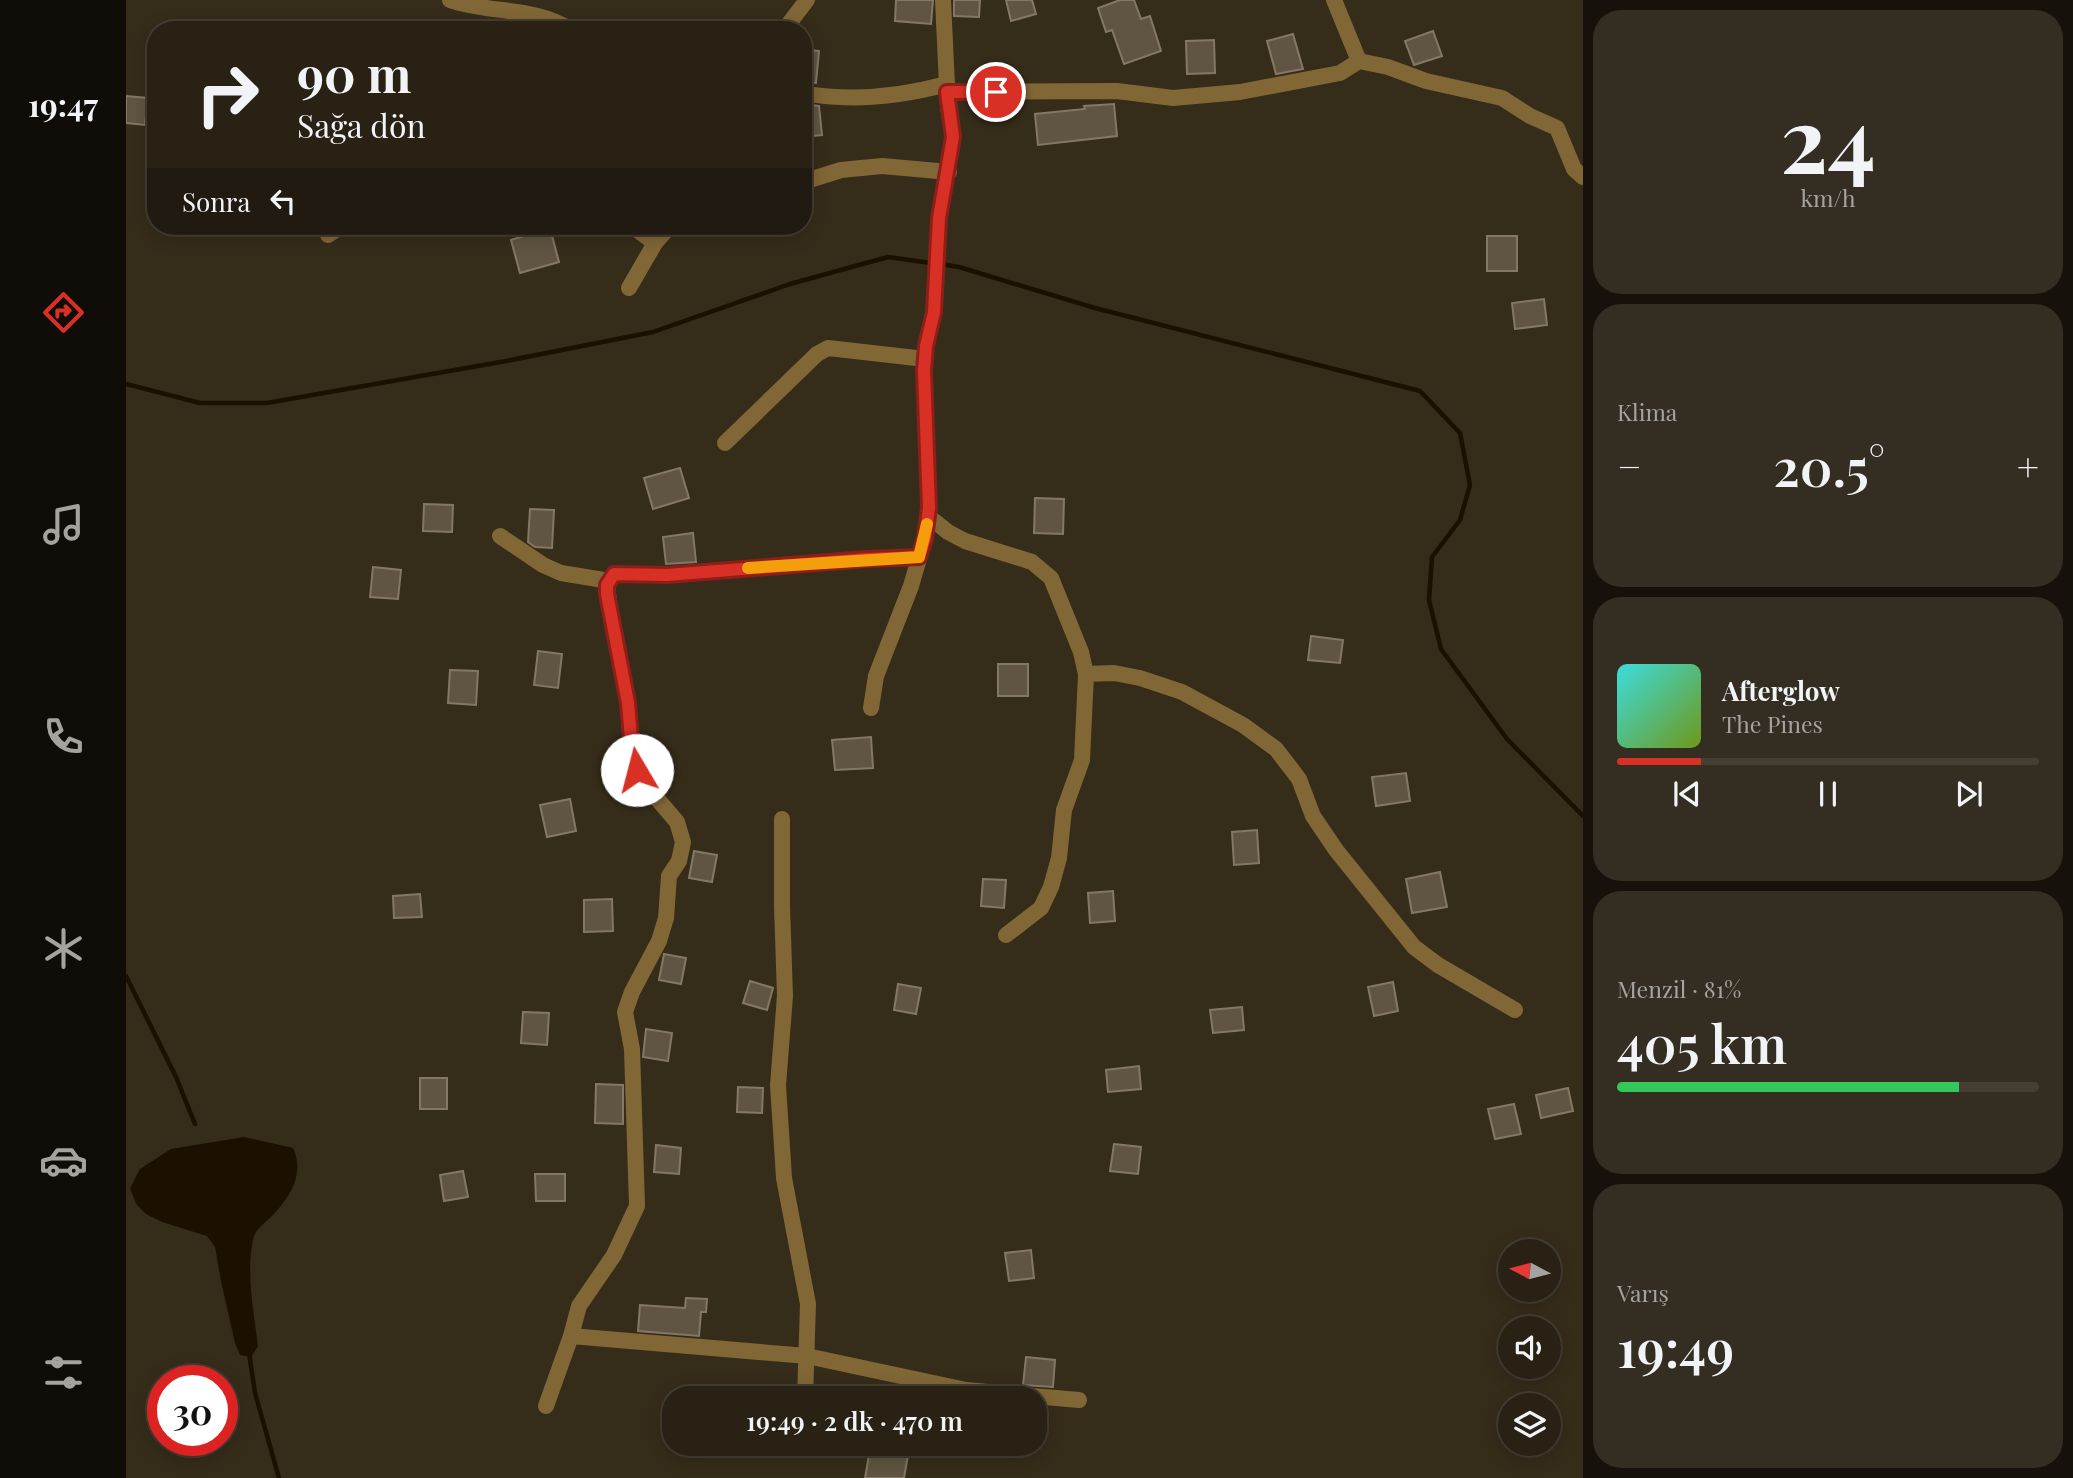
<!DOCTYPE html>
<html lang="tr">
<meta charset="utf-8">
<style>
body{margin:0;font-family:"Playfair Display",serif;background:#342e22;color:#f1f3f6;height:100vh;display:flex;flex-direction:column;font-size:26px;white-space:nowrap}
*{box-sizing:border-box;margin:0}
p{font-size:23px;color:#a5a3a0}
.icon{flex:none;width:38px;height:38px;fill:none;stroke:currentColor;stroke-width:2;stroke-linecap:round;stroke-linejoin:round}
.map{position:relative;flex:1;overflow:hidden}
.panel{display:flex;flex-direction:column;gap:10px;padding:10px;background:#16120b;width:490px}
.panel>*{flex:none}
.guide{position:absolute;left:21px;top:21px;width:665px;height:214px;border-radius:28px;box-shadow:0 4px 18px #0003,0 0 0 2px #443e34;background:#282114;color:#f1f3f6;overflow:hidden}
.needle{width:46px;rotate:277deg}
.controls{position:absolute;left:1372px;top:1239px;display:grid;gap:14px}
.controls a{display:grid;place-items:center;width:63px;height:63px;border-radius:50%;background:#282114;box-shadow:0 4px 18px #0003,0 0 0 2px #443e34;font-size:35px}
.speed{position:absolute;left:21px;top:1365px;display:flex;gap:14px;font-size:35px;font-weight:700;text-align:center}
.speed>*{display:grid;place-content:center;width:91px;height:91px;border-radius:50%;background:#282114;box-shadow:0 4px 18px #0003,0 0 0 2px #443e34;line-height:1}
.speed .limit{border:10px solid #d22;background:#fff;color:#111}
.pin{position:absolute;display:grid;place-items:center;width:60px;height:60px;color:#fff;margin:-30px;border:4px solid #fff;border-radius:50%;box-shadow:0 2px 7px #0007}
.me{position:absolute;width:77px;margin:-38px;rotate:352deg;stroke-linejoin:round;filter:drop-shadow(0 0 5px #0008)}
.turn{display:flex;align-items:center;gap:24px;height:147px;padding:0 35px;font-size:32px}
.turn .icon{width:91px;height:91px;stroke-width:2.5}
.turn b{display:block;font-size:49px;line-height:60px}
.then{display:flex;align-items:center;height:66px;padding:0 35px;background:#0003;gap:14px;font-size:26px}
.big{font-size:52px;font-weight:600;line-height:1.1}
.panel .tile{flex:1;display:flex;flex-direction:column;justify-content:center;gap:10px;min-width:0;padding:0 24px;border-radius:28px;background:#342e22}
.panel .dial{align-items:center;gap:0}
.dial b{font-size:91px;line-height:1}
.song{display:flex;align-items:center;gap:21px}
.cover{width:84px;height:84px;border-radius:10px;background:linear-gradient(135deg,hsl(180 70% 55%),hsl(80 70% 35%))}
.played{height:7px;border-radius:4px;background:linear-gradient(90deg,#d93025 20%,#443e34 20%)}
.keys{display:flex;justify-content:space-around;direction:ltr}
.heat{display:flex;justify-content:space-between;align-items:center;font-size:38px;direction:ltr}
.charge{height:10px;border-radius:5px;background:linear-gradient(90deg,#34c759 81%,#443e34 0)}
.trip{position:absolute;left:536px;top:1386px;width:385px;height:70px;border-radius:28px;background:#282114;box-shadow:0 4px 18px #0003,0 0 0 2px #443e34;font-weight:600;line-height:70px;text-align:center}
main{display:flex;flex:1;min-height:0}
.dock{display:flex;flex-direction:column;width:126px;justify-content:space-around;align-items:center;background:#100d08;color:#a5a3a0}
.dock .icon{width:49px;height:49px}
.dock .on{color:#d93025}
.dock b{font-size:32px;color:#f1f3f6}
.map>svg:first-child{display:block}
</style>
<main>
<nav class="dock">
<b>19:47</b>
<svg class="icon on" aria-label="directions" viewBox="0 0 24 24"><path d="M12 3l9 9-9 9-9-9zM9 14v-3h6M13 9l2 2-2 2"/></svg>
<svg class="icon" aria-label="music" viewBox="0 0 24 24"><path d="M9 18V5l10-2v13"/><circle cx="6" cy="18" r="3"/><circle cx="16" cy="16" r="3"/></svg>
<svg class="icon" aria-label="phone" viewBox="0 0 24 24"><path d="M5 4h4l2 5-3 2q2 4 5 5l2-3 5 2v4C11 20 4 13 5 4z"/></svg>
<svg class="icon" aria-label="climate" viewBox="0 0 24 24"><path d="M12 3v18M4 7l16 10M4 17L20 7"/></svg>
<svg class="icon" aria-label="car" viewBox="0 0 24 24"><path d="M5 17H2v-5l4-1 3-4h7l3 4 3 1v5h-3M9 17h6M6 11h13"/><circle cx="7" cy="17" r="2"/><circle cx="17" cy="17" r="2"/></svg>
<svg class="icon" aria-label="filters" viewBox="0 0 24 24"><path d="M4 7h16M4 17h16"/><circle cx="9" cy="7" r="2"/><circle cx="15" cy="17" r="2"/></svg>
</nav>
<div class="map">
<svg width="1457" height="1478" viewBox="0 0 1457 1478">
<rect width="100%" height="100%" fill="#362c1a"/>
<!-- water -->
<path fill="#1c1000" d="M118 1137 167 1148C179 1174 164 1197 146 1216 140 1222 131 1228 128 1236 119 1267 128 1315 132 1346L125 1357 114 1355 109 1343 95 1281 89 1247 81 1236 36 1222 20 1214 10 1204 4 1188 14 1169 45 1149Z"/>
<g fill="none" stroke-linecap="round" stroke-linejoin="round">
<!-- stream -->
<g stroke="#1c1000" stroke-width="4.5">
<polyline points="814,264 833,267 969,308 1294,391 1334,433 1344,485 1334,520 1306,557 1303,600 1315,649 1381,739 1457,816"/>
<polyline points="0,384 74,403 141,403 380,361 527,332 664,284 762,257 805,263"/>
<polyline points="0,976 50,1077 69,1124"/>
<polyline points="123,1353 129,1393 153,1478"/>
</g>
</g>
<!-- building -->
<g fill="#605542" stroke="#847864" stroke-width="2">
<polygon points="770,0 807,0 805,24 769,21"/>
<polygon points="828,0 854,0 853,17 828,16"/>
<polygon points="880,0 906,0 910,14 885,21"/>
<polygon points="994,0 1008,0 1015,19 1024,16 1035,51 998,64 986,30 980,32 972,8"/>
<polygon points="1307,31 1316,56 1288,65 1279,41"/>
<polygon points="1167,34 1177,69 1150,74 1141,41"/>
<polygon points="1088,40 1089,73 1061,74 1060,41"/>
<polygon points="677,49 693,51 690,83 677,82"/>
<polygon points="0,96 22,98 19,125 0,123"/>
<polygon points="988,104 991,136 912,145 909,114 959,109 958,106"/>
<polygon points="685,105 693,106 696,135 677,137 677,106"/>
<polygon points="424,228 433,262 394,273 385,240"/>
<rect x="1361" y="236" width="30" height="35"/>
<polygon points="1418,299 1421,325 1389,329 1386,303"/>
<polygon points="554,468 563,498 527,509 518,478"/>
<polygon points="909,498 938,499 937,534 908,533"/>
<polygon points="298,504 327,505 326,532 297,531"/>
<polygon points="404,509 428,510 426,548 409,547 402,542"/>
<polygon points="567,533 570,562 540,564 537,537"/>
<polygon points="247,567 275,570 272,599 244,597"/>
<polygon points="1185,636 1217,640 1214,663 1182,660"/>
<polygon points="412,651 436,654 432,688 408,685"/>
<rect x="872" y="664" width="30" height="32"/>
<polygon points="324,670 352,671 350,705 322,703"/>
<polygon points="745,737 747,768 709,770 706,740"/>
<polygon points="1280,773 1284,801 1250,806 1246,777"/>
<polygon points="444,799 450,831 421,837 414,805"/>
<polygon points="1131,830 1133,863 1108,865 1106,832"/>
<polygon points="568,851 591,855 586,882 563,878"/>
<polygon points="1314,872 1321,907 1286,913 1280,879"/>
<polygon points="857,879 880,880 878,908 855,906"/>
<polygon points="987,891 989,921 964,923 962,893"/>
<polygon points="294,894 296,917 268,918 267,896"/>
<polygon points="486,899 487,931 458,932 458,900"/>
<polygon points="538,954 560,958 555,984 533,980"/>
<polygon points="624,981 647,988 641,1010 617,1003"/>
<polygon points="1267,982 1272,1011 1248,1016 1242,987"/>
<polygon points="772,984 795,988 790,1014 768,1010"/>
<polygon points="1116,1007 1118,1030 1087,1033 1084,1010"/>
<polygon points="397,1012 423,1013 421,1045 395,1043"/>
<polygon points="520,1029 546,1033 542,1061 517,1057"/>
<polygon points="1013,1066 1015,1089 982,1092 980,1070"/>
<rect x="294" y="1078" width="27" height="31"/>
<polygon points="470,1084 497,1085 497,1124 469,1123"/>
<polygon points="612,1087 637,1088 636,1113 611,1112"/>
<polygon points="1442,1088 1447,1111 1415,1118 1410,1095"/>
<polygon points="1388,1104 1395,1134 1369,1139 1362,1109"/>
<polygon points="988,1144 1015,1147 1012,1174 984,1171"/>
<polygon points="530,1145 555,1148 553,1174 528,1172"/>
<polygon points="337,1171 342,1197 318,1201 314,1175"/>
<polygon points="409,1174 439,1174 439,1201 410,1201"/>
<polygon points="905,1250 908,1278 883,1281 879,1253"/>
<polygon points="560,1298 581,1299 580,1312 575,1312 573,1336 512,1331 514,1305 559,1308"/>
<polygon points="900,1357 929,1360 927,1387 897,1385"/>
<polygon points="744,1449 782,1455 778,1478 739,1478"/>
</g>
<g fill="none" stroke-linecap="round" stroke-linejoin="round">
<!-- minor -->
<g stroke="#816736" stroke-width="16">
<path d="M324 0C363 14 409 6 445 30"/>
<polyline points="1208,0 1233,61"/>
<polyline points="658,30 681,0"/>
<polyline points="822,92 991,91 1047,98 1114,92 1214,73 1233,61 1262,67 1300,81 1376,98 1404,116 1431,128 1448,169 1457,177"/>
<path d="M677 93C726 102 773 97 821 84"/>
<polyline points="677,182 715,170 756,166 823,172"/>
<polyline points="506,226 529,243"/>
<polyline points="202,235 216,226"/>
<polyline points="503,288 529,243 544,226"/>
<polyline points="599,443 691,354 702,348 799,359"/>
<polyline points="802,516 822,532 839,541 906,562 925,578 955,652 960,674 956,760 938,810 933,858 925,887 915,908 880,935"/>
<polyline points="374,536 417,565 435,573 484,581"/>
<polyline points="960,674 988,673 1014,678 1056,692 1117,725 1150,749 1173,779 1187,816 1210,850 1288,947 1312,965 1389,1010"/>
<polyline points="745,708 750,676 785,586 799,538 803,508 798,370 800,346 808,312 813,218 827,137 822,107 817,0"/>
<polyline points="656,819 656,906 659,996 652,1085 658,1178 682,1304 679,1398"/>
<polyline points="445,1336 681,1356 840,1390 953,1400"/>
<polyline points="420,1406 445,1336 453,1306 488,1255 511,1206 506,1049 499,1012 506,992 533,941 540,918 543,876 553,861 557,842 551,822 517,782 507,763 502,703 485,618 481,585 488,574 542,575 741,559 793,557"/>
</g>
</g>
<g fill="none" stroke-linecap="round" stroke-linejoin="round">
<defs>
<polyline id="route" points="511,770 507,763 502,703 481,594 481,585 488,574 541,575 741,559 793,557 799,538 803,508 798,370 800,346 808,312 813,218 827,137 821,92 870,92"/>
</defs>
<!-- route casing -->
<use href="#route" stroke="#8d1f18" stroke-width="18"/>
<!-- route -->
<use href="#route" stroke="#d93025" stroke-width="12"/>
<!-- slow -->
<polyline stroke="#f59e0b" stroke-width="12" points="622,568 793,557 801,524"/>
</g>
</svg>
<div class="controls">
<a><svg class="needle" viewBox="-14 -14 28 28"><path d="M0-13l5 13h-10z" fill="#e53935"/><path d="M0 13l5-13h-10z" fill="#a5a3a0"/></svg></a>
<a><svg class="icon" aria-label="sound" viewBox="0 0 24 24"><path d="M4 9h4l5-4v14l-5-4H4zM17 9q2 3 0 6"/></svg></a>
<a><svg class="icon" aria-label="layers" viewBox="0 0 24 24"><path d="M12 4l9 5-9 5-9-5zM3 14l9 5 9-5"/></svg></a>
</div>
<div class="speed"><div class="limit">30</div></div>
<div class="pin" style="left:870px;top:92px;background:#d93025"><svg class="icon" aria-label="arrive" viewBox="0 0 24 24"><path d="M6 21V4h12l-3 4 3 4H6"/></svg></div>
<svg class="me" style="left:511px;top:770px" viewBox="-20 -20 40 40"><circle r="19" fill="#fff"/><path d="M0-13L10 11 0 6-10 11z" fill="#d93025"/></svg>
<div class="trip">19:49 · 2 dk · 470 m</div>
<div class="guide">
<div class="turn"><svg class="icon" aria-label="right" viewBox="0 0 24 24"><path d="M7 20v-9h11M14 6l5 5-5 5"/></svg><div><b>90 m</b>Sağa dön</div></div>
<div class="then">Sonra<svg class="icon" aria-label="left" viewBox="0 0 24 24"><path d="M17 20v-9H6M10 6l-5 5 5 5"/></svg></div>
</div>
</div>
<section class="panel">
<div class="tile dial"><b>24</b><p>km/h</p></div>
<div class="tile"><p>Klima</p>
<div class="heat"><a>−</a><b class="big">20.5°</b><a>+</a></div>
</div>
<div class="tile">
<div class="song"><i class="cover"></i><div><b>Afterglow</b><p>The Pines</p></div></div>
<div class="played"></div>
<div class="keys"><svg class="icon" aria-label="previous" viewBox="0 0 24 24"><path d="M18 5L8 12l10 7zM5 5v14"/></svg><svg class="icon" aria-label="pause" viewBox="0 0 24 24"><path d="M8 5v14M16 5v14"/></svg><svg class="icon" aria-label="next" viewBox="0 0 24 24"><path d="M6 5l10 7-10 7zM19 5v14"/></svg></div>
</div>
<div class="tile"><p>Menzil · 81%</p><b class="big">405 km</b><div class="charge"></div></div>
<div class="tile"><p>Varış</p><b class="big">19:49</b></div>
</section>
</main>
